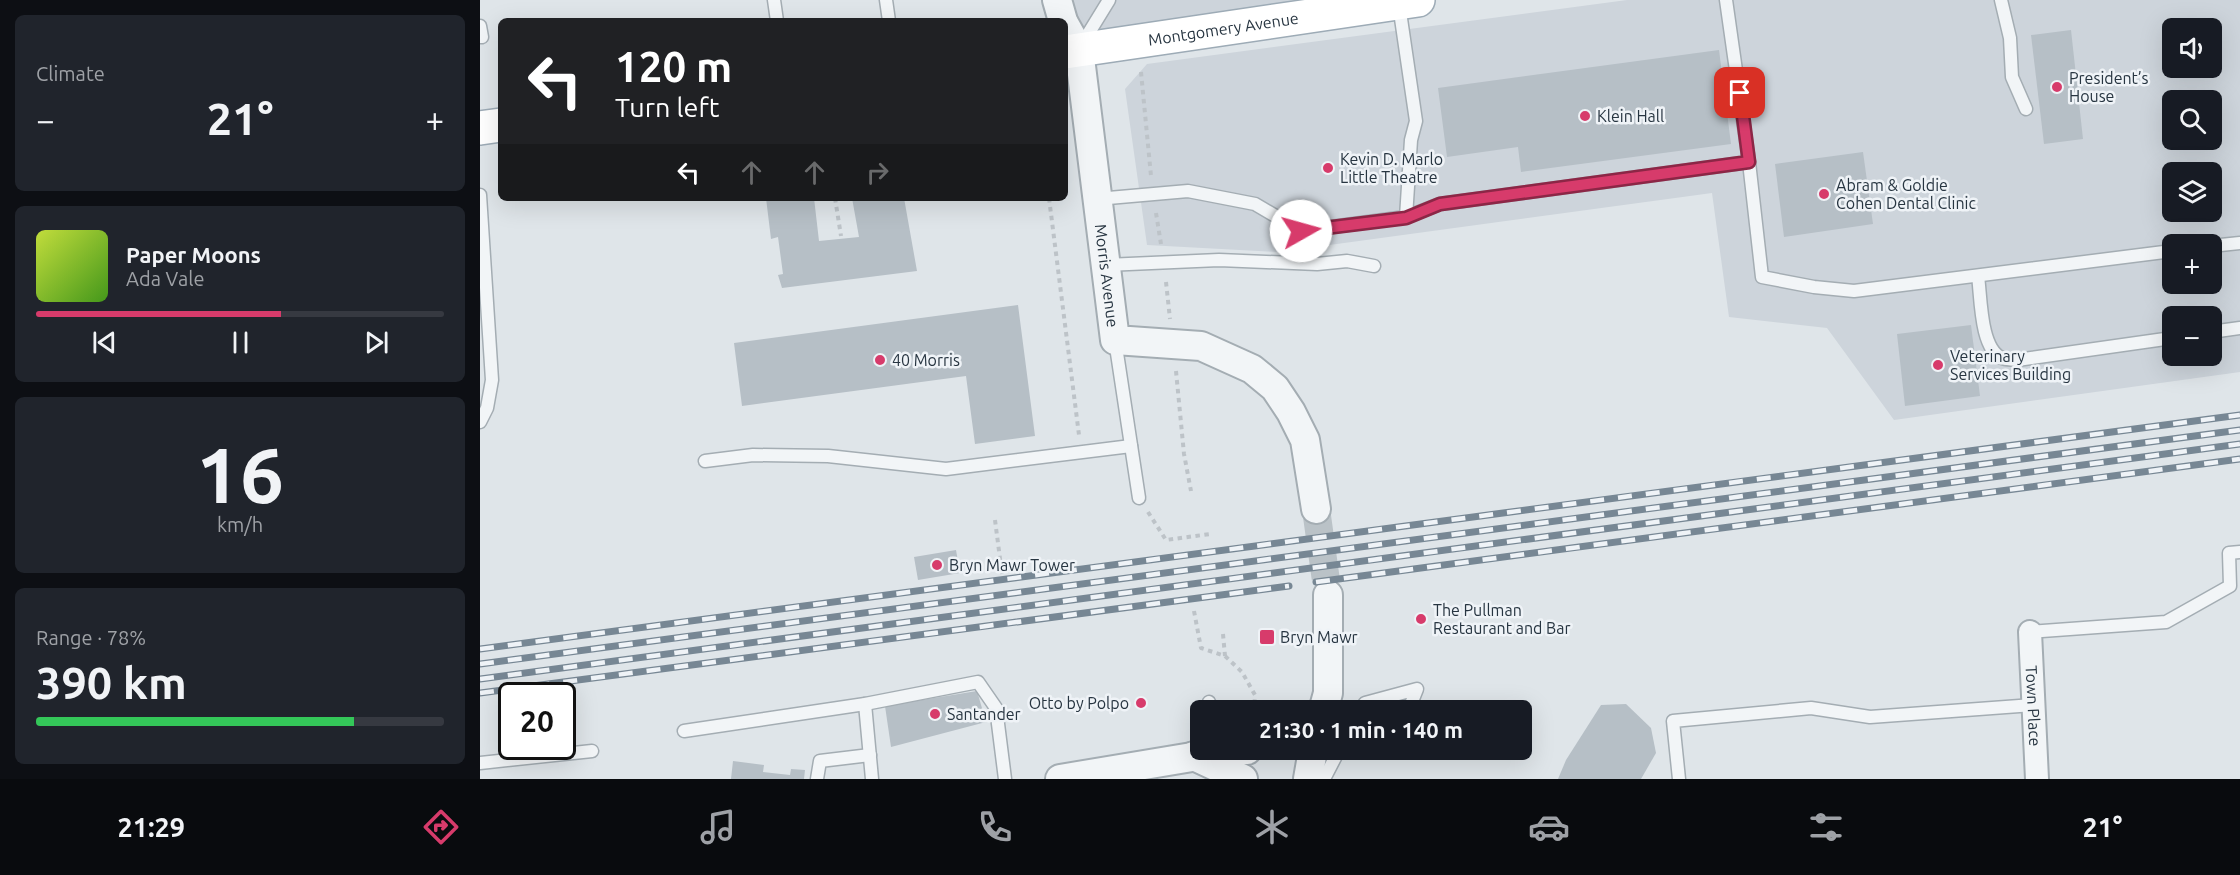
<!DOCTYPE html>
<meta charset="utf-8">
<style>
body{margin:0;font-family:Ubuntu,sans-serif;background:#20242c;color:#f1f3f6;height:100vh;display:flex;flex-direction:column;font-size:22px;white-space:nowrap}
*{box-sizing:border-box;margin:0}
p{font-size:20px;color:#9ea1a6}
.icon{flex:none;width:33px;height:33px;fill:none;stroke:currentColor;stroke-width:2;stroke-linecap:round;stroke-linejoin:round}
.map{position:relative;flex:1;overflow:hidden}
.sheet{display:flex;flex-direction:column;gap:15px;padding:15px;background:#0d0f14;width:480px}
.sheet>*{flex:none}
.guide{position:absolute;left:18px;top:18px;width:570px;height:183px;border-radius:9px;box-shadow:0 6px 24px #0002;background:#202124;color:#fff;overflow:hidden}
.buttons{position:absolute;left:1682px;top:18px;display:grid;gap:12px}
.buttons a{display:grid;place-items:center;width:60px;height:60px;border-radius:9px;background:#171b24;box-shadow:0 6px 24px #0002;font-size:30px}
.speed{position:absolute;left:18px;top:682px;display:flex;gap:12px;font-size:30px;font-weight:700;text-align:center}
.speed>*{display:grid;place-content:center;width:78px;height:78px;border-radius:50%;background:#171b24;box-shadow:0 6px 24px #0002;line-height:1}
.speed .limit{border:3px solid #111;border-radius:9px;background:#fff;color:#111}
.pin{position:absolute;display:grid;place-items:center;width:51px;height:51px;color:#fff;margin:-26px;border-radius:12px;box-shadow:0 3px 9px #0006}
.me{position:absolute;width:66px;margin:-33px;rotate:83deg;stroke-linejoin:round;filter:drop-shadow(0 0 4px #0008)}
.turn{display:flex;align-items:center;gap:21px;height:126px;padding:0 18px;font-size:27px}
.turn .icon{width:78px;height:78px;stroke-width:2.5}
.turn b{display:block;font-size:42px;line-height:51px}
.lanes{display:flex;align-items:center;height:57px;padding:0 18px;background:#0003;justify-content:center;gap:30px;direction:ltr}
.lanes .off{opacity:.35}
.big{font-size:45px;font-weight:700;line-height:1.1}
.sheet .widget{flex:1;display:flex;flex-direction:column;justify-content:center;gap:9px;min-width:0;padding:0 21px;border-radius:9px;background:#20242c}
.sheet .dial{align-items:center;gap:0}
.dial b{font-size:78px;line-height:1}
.song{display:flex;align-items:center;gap:18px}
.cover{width:72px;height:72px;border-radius:9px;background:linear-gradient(135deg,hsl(70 70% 55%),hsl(100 70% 35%))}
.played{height:6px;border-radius:3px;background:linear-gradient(90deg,#d73b6b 60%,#363941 60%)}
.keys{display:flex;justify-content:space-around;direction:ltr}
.heat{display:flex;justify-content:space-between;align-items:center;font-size:33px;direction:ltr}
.charge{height:9px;border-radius:4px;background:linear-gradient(90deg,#34c759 78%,#363941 0)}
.trip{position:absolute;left:710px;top:700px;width:342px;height:60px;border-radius:9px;background:#171b24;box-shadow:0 6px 24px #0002;font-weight:700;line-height:60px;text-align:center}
.dock{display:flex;height:96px;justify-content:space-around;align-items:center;background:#090b0e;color:#9ea1a6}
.dock .icon{width:42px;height:42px}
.dock .active{color:#d73b6b}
.dock b{font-size:27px;color:#f1f3f6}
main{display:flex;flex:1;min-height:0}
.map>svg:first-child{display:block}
</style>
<main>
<section class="sheet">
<div class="widget"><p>Climate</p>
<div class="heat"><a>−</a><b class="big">21°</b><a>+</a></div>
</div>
<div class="widget">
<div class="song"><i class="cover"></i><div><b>Paper Moons</b><p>Ada Vale</p></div></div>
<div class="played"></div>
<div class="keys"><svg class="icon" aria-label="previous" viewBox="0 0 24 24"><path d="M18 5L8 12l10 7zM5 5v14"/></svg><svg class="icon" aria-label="pause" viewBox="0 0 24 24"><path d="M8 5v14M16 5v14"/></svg><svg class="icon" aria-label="next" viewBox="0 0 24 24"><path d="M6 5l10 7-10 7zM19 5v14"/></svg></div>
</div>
<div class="widget dial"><b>16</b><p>km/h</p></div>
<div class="widget"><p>Range · 78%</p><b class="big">390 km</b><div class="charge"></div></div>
</section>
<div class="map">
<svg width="1760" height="779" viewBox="0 0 1760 779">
<rect width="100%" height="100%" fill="#dfe5e9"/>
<!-- built -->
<g fill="#cdd4db" fill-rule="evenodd">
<polygon points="577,0 938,0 599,50"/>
<path d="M1147 0H1760V372L1414 420 1347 328 1249 317 1232 193 798 252 667 245 645 89 667 64ZM1692 28H1731V68H1692ZM1692 100H1731V140H1692ZM1692 172H1731V212H1692ZM1692 244H1731V284H1692ZM1692 316H1731V356H1692Z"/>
</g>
<!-- building -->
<g fill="#b6bfc6">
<polygon points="1591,30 1603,139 1564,144 1551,35"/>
<polygon points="1239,50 1251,144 1041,172 1038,147 967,157 958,88"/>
<polygon points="1383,152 1393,224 1304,237 1295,164"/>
<polygon points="286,198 334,198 339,241 379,237 372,198 424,198 437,271 302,288 298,275 303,274 298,237 291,239"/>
<polygon points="538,305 555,436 495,444 486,376 262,406 254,343"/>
<polygon points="1491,325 1500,396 1425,406 1417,334"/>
<polygon points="476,550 480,573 438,580 434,557"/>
<polygon points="497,691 506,722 411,747 405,706"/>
<polygon points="1146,704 1171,728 1176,753 1161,779 1078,779 1086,760 1121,705"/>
<polygon points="253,761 284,765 283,772 310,775 311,769 325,770 324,779 251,779"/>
</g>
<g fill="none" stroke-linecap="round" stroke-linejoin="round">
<!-- tertiary-tunnel -->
<polyline stroke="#bac2c7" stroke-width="28" stroke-dasharray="28 14" stroke-linecap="butt" points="836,509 848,595"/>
<defs>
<g id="service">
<polyline points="294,0 297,21"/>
<polyline points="406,0 409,21"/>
<polyline points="1246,0 1269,162 1282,277 1334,287 1374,291 1692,251"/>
<polyline points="1521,0 1530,38 1532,77 1546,109"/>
<polyline points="0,26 2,37 0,37"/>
<polyline points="602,44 629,0"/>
<polyline points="0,195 12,380 7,408 0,422"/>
<polyline points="617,199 708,191 775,204 821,231 926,217 931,140 936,121 919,5"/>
<polyline points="926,217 960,204 1269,162"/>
<polyline points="1731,246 1760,243"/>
<polyline points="626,265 739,260 837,264 867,261 894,266"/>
<path d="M1498 276C1501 297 1500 349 1522 358 1526 360 1532 359 1537 360L1692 338"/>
<polyline points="1731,332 1760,328"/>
<polyline points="635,340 659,498"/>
<polyline points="225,461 273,455 348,456 466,469 651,446"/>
<polyline points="1550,632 1686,622 1750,586 1749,553 1760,552"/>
<polyline points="729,702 732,711"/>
<polyline points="385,704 392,779"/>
<polyline points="880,711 885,703 937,689 929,709"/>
<polyline points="204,731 385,704 498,682 516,708 525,779"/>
<polyline points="0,763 112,751"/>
<polyline points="337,779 340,761 390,755"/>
<polyline points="844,779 859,750"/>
<polyline points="1199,779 1193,721 1331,708 1390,717 1553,705"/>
</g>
<g id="minor">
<path id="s1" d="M1550 632 1557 779"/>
</g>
<g id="tertiary">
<polyline points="577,0 583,21"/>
<path id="s2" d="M585 25 599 50 635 340 721 346 772 369 795 388 811 412 825 440 836 509"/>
<polyline points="843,711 848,693 848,595"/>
<polyline points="714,756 763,779"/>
<polyline points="580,779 748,751 767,750"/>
<polyline points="828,779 833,750"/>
</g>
<g id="primary">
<path id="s3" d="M585 52 938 0"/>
<polyline points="0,128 21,125"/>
</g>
</defs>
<!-- service casing -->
<use href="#service" stroke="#a4adb3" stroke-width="15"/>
<!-- minor casing -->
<use href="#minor" stroke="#a4adb3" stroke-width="26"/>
<!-- tertiary casing -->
<use href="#tertiary" stroke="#a4adb3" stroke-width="32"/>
<!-- primary casing -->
<use href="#primary" stroke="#9dabb6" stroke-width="36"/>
<!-- path -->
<g stroke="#bdc3c8" stroke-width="4" stroke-dasharray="4.5 4.5" stroke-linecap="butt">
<polyline points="661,72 671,176"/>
<polyline points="355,198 361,236"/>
<polyline points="569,198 599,435"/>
<polyline points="676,213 681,244"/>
<polyline points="686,282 690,319"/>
<polyline points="696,371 704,454 711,491"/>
<polyline points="668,512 686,540 730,534"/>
<polyline points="515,520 522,574"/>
<polyline points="714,611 721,648 745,656 762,672 775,695 774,711"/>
<polyline points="743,634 745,656"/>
</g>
<!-- service -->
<use href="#service" stroke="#f2f5f7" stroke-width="12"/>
<!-- minor -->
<use href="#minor" stroke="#f2f5f7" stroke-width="22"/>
<!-- tertiary -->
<use href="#tertiary" stroke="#f2f5f7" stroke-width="28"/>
<!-- primary -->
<use href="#primary" stroke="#fff" stroke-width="33"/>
<defs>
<g id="rail">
<polyline points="836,582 1760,459"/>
<polyline points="0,649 1760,415"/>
<polyline points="0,664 1760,430"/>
<polyline points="0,679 1760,444"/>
<polyline points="0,693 809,586"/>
</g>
</defs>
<!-- rail casing -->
<use href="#rail" stroke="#778794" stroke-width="7"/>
<!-- rail -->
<use href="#rail" stroke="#eff3f7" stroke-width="4.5" stroke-dasharray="14" stroke-linecap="butt"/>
</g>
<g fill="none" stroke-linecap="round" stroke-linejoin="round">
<defs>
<polyline id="route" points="821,231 926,218 960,204 1269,162 1260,93"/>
</defs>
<!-- route casing -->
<use href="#route" stroke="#8c2646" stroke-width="15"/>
<!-- route -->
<use href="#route" stroke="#d73b6b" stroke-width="10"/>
</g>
<!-- markers -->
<g fill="#d73b6b" stroke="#eff3f7" stroke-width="2">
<circle cx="1577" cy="87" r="6"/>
<circle cx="1105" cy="116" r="6"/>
<circle cx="848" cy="168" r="6"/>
<circle cx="1344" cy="194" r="6"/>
<circle cx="400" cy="360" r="6"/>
<circle cx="1458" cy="365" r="6"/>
<circle cx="457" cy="565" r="6"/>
<circle cx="941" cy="619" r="6"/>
<rect x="779" y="629" width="16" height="16" rx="3"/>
<circle cx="661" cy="703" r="6"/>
<circle cx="455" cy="714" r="6"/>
</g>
<g text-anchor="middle" stroke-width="5" stroke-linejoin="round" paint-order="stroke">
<!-- street labels -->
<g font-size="16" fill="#273541" stroke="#eff3f7">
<text dy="6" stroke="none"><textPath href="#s3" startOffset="160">Montgomery Avenue</textPath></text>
<text dy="6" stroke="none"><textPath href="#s2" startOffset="256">Morris Avenue</textPath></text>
<text dy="6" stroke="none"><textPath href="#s1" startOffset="74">Town Place</textPath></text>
</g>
<!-- poi labels -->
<g font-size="16" fill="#273541" stroke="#eff3f7" text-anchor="start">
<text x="1589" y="84">President’s<tspan x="1589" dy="18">House</tspan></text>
<text x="1117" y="122">Klein Hall</text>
<text x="860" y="165">Kevin D. Marlo<tspan x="860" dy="18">Little Theatre</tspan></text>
<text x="1356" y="191">Abram &amp; Goldie<tspan x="1356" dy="18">Cohen Dental Clinic</tspan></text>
<text x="1470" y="362">Veterinary<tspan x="1470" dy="18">Services Building</tspan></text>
<text x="412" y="366">40 Morris</text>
<text x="469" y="571">Bryn Mawr Tower</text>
<text x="953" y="616">The Pullman<tspan x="953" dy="18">Restaurant and Bar</tspan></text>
<text x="800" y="643">Bryn Mawr</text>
<text x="649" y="709" text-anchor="end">Otto by Polpo</text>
<text x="467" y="720">Santander</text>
</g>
</g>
</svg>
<div class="buttons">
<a><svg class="icon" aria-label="sound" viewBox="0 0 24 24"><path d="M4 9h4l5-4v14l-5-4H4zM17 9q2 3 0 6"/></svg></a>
<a><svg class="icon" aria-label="search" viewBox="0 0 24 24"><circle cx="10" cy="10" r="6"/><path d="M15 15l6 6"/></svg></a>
<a><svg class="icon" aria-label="layers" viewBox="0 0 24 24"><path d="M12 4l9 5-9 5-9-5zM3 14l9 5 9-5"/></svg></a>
<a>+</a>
<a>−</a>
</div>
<div class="speed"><div class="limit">20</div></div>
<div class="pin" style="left:1260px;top:93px;background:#d93025"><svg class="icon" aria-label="arrive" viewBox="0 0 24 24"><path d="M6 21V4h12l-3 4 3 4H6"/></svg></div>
<svg class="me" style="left:821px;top:231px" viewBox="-20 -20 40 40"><circle r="19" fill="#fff"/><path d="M0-13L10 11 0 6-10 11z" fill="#d73b6b"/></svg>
<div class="trip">21:30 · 1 min · 140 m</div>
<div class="guide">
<div class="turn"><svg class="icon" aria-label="left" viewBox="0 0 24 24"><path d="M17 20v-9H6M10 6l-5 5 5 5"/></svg><div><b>120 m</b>Turn left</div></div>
<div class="lanes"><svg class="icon" aria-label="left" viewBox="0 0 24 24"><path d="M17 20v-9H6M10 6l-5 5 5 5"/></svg><svg class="icon off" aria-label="ahead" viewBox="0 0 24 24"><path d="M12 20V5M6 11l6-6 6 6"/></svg><svg class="icon off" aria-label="ahead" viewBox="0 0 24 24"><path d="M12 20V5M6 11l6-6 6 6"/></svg><svg class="icon off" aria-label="right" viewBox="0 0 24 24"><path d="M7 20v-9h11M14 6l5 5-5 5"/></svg></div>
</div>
</div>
</main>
<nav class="dock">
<b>21:29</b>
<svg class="icon active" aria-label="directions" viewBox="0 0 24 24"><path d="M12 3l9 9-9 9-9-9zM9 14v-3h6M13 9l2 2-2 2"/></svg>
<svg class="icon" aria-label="music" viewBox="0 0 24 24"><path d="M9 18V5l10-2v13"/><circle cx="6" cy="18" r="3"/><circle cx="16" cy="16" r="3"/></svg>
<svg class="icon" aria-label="phone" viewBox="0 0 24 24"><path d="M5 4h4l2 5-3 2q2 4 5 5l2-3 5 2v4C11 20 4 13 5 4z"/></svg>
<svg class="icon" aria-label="climate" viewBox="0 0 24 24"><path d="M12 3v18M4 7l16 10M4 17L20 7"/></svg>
<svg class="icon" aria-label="car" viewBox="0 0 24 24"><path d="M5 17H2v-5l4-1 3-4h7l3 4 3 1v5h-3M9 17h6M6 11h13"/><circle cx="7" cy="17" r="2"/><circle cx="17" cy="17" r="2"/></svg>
<svg class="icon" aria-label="filters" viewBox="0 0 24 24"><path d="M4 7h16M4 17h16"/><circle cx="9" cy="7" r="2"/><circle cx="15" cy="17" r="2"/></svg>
<b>21°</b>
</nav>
